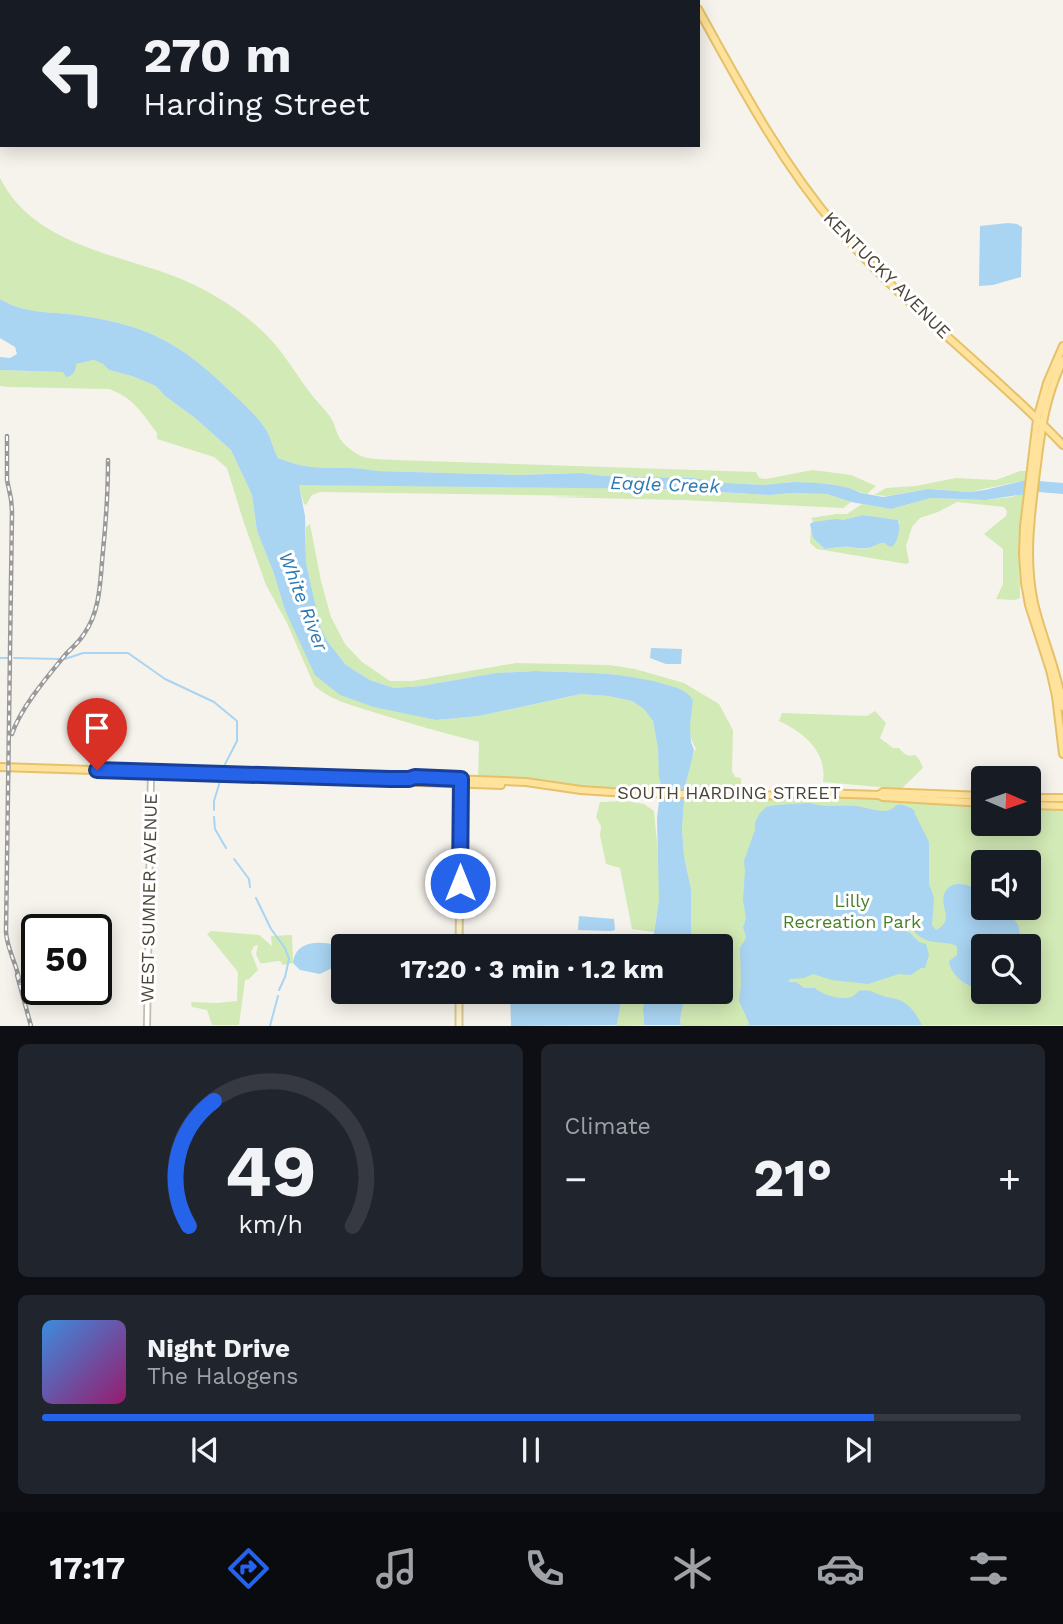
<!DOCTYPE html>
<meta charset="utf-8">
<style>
body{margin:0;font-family:"Work Sans",sans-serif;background:#20242c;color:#f1f3f6;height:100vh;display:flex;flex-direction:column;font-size:26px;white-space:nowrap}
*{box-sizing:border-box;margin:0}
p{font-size:23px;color:#9ea1a6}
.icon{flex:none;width:38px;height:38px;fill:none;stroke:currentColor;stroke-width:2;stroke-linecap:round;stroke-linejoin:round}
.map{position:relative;height:1026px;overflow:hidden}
.drawer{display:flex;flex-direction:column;gap:18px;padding:18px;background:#0d0f14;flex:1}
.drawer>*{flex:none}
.banner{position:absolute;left:0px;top:0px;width:700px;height:147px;box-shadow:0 4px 18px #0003;background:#171b24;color:#f1f3f6;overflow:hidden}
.needle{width:46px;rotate:92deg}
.fabs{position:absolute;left:971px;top:766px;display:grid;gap:14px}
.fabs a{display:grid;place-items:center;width:70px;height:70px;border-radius:7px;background:#171b24;box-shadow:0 4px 18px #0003;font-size:35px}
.speed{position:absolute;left:21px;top:914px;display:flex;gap:14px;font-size:35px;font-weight:700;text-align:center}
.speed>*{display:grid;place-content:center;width:91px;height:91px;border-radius:50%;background:#171b24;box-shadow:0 4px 18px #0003;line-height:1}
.speed .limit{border:4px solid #111;border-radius:10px;background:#fff;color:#111}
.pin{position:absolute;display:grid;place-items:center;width:60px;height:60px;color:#fff;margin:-72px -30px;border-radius:50% 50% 50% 0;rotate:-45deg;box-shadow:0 0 7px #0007}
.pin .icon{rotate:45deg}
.me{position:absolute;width:77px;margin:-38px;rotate:0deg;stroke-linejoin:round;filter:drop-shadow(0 0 5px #0008)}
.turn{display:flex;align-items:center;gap:24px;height:147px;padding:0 28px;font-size:32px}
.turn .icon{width:91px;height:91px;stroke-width:2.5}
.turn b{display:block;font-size:49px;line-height:60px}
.big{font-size:52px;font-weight:700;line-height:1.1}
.drawer .widget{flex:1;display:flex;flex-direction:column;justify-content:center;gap:10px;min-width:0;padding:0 24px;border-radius:10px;background:#20242c}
.drawer .dial{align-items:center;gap:0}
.dial svg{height:182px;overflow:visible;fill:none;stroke:#363941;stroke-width:7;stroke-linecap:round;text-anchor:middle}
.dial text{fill:#f1f3f6;stroke:none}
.song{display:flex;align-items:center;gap:21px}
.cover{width:84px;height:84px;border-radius:10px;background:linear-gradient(135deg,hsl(210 70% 55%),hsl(320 70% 35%))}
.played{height:7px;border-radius:4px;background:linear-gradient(90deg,#2563eb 85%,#363941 85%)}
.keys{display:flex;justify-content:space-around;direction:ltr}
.heat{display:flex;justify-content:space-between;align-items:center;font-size:38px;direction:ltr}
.drawer .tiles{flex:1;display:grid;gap:18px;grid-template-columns:1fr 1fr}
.widget:last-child{grid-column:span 2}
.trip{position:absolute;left:331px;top:934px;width:402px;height:70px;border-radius:7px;background:#171b24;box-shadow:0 4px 18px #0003;font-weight:700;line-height:70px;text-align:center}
.dock{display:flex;height:112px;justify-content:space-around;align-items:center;background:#090b0e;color:#9ea1a6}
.dock .icon{width:49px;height:49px}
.dock .active{color:#2563eb}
.dock b{font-size:32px;color:#f1f3f6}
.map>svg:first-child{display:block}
</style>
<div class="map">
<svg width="1063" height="1026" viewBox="0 0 1063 1026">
<rect width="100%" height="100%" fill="#f6f3ec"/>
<!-- green -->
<g fill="#d2eab5" fill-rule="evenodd">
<path d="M0 178C32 242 110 253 171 275 207 288 247 313 273 342 287 358 298 377 311 394 316 401 323 407 328 414 339 428 333 436 350 449 354 452 359 456 364 457 373 460 385 459 395 460L756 472 759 478 766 479 813 470 851 475 876 486 867 494 835 485 794 482 763 485 727 483 693 478 603 476 582 473 517 475 375 471C354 466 333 469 312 467 300 466 289 462 278 458 273 449 271 437 265 428 256 415 244 404 232 393 184 346 151 326 83 316 55 311 25 315 0 299Z"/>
<path d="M94 360 103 364 109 370 132 376 156 386 165 396 195 418 231 450 252 495 257 531 273 571 285 610 298 636 408 713 436 720 479 716 581 694 608 696 632 701 644 709 653 721 658 749 661 789 594 787 529 779 478 777 479 742C443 733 408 723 373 712 354 706 329 700 314 685L287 623 266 585 244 523 227 468 214 457 157 439V433C142 413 134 398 109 389L9 387 0 386V370L64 372 76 364Z"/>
<polygon points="1020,471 1026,471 1026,480 969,492 928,489 887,496 874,495 886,488 916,486 956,478 996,480"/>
<polygon points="308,484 672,489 770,495 792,493 827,494 851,502 843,508 682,500 546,497 592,496 320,492 312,495 306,505 304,504 299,486 299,485"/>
<path d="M1025 493 1019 537 1020 598 1015 600 996 599 1003 584V549L984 534 1006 516 1007 511 1004 507 957 502 938 512 920 518 912 527 906 546 909 562 907 564 817 549 810 543 811 528 813 538 825 549C833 548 843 546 850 547 861 549 870 551 879 543H885L900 523 898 520 863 515 843 520 813 522 811 518 836 514H847L862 504 891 509 931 498 986 500 1011 497Z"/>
<path d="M310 524 321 581 331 617 345 644 362 662 390 681H412L516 663 609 665 635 669 684 683 719 704 733 730 732 771 735 777 741 778V790H685L690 761 696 748C686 736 691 715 693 700L678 688 619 675 594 673 535 671 496 673 421 686 394 688 370 680 346 665 328 642 321 629 306 563V527Z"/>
<path d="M875 711 886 723 880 738 893 748H899C904 754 907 757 915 755L919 759 923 768 901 789 823 782C827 752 805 733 779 721L782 713 867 716Z"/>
<path d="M806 796H845L983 804 984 824H1029V808L1063 810V1025L681 1026 680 1019 686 992H721V947H691V889L684 856 682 829 684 797 776 799ZM984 863H1029V908H984ZM984 947H1029V992H984Z"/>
<polygon points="626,801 644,804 654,811 659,865 659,899 654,932 632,929 620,868 606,864 600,835 601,826 596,817 600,802"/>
<path d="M211 931 259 935 272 946 271 936 292 935 293 963 283 965 280 961C273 961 267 964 260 963L256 954 258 945 254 946 251 952 258 970 249 979 245 980 239 1025H212L207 1010 192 1007 191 1002 218 1003 237 1001 238 972 207 934Z"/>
<polygon points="623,992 647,992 643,1008 644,1025 617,1026"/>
</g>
<!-- water -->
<g fill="#a9d4f2">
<polygon points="168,0 443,0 444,2 170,2"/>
<polygon points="1008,223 1017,224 1022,227 1021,277 993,285 979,286 980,226"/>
<path d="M0 299C25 315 55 311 83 316 151 326 184 346 232 393 244 404 256 415 265 428 271 437 273 449 278 458 289 462 300 466 312 467 333 469 354 466 376 471L517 475 582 473 603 476 693 478 727 483 763 485 794 482 817 483 835 485 849 488 861 493 883 497 928 489 969 492 985 490 1026 480 1063 483V494L1038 492 986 500 931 498 891 509 851 502 827 494 792 493 770 495 672 489 299 485 305 516 306 563 321 629 328 642 346 665 370 680 394 688 421 686 496 673 535 671 594 673 619 675 653 681 678 688 688 694 693 700 690 726 691 742 694 750 685 787 682 829 684 856 691 889V947H652L659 899 657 818 661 785 659 777 658 749 653 721 644 709 632 701 608 696 581 694 479 716 436 720 374 707 340 695 315 675 285 610 273 571 257 531 252 495 231 450 195 418 165 396 156 386 132 376 109 370 103 364 94 360 76 364C76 371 73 376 66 377L63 372 0 370V357L10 358 17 354 15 347 0 338Z"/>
<path d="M863 515 898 520C901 528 898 541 892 547L888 546 885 543H880C870 550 861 549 850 547 843 546 833 548 825 549L813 538 810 524 813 522 836 519 843 520Z"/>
<polygon points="651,648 682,649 681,664 666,664 650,658"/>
<path d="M810 803C825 808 840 805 856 806 865 807 875 811 884 811 899 811 891 797 914 810L916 816 929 842V884L934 898 932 925 936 930C955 921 940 907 944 895 950 877 973 885 983 893L984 908H998L1004 913 1013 916C1014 921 1018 923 1019 928 1020 935 1019 940 1022 947H984L983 988C969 990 950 975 949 961L957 955V946C947 941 933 944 924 939 912 933 916 927 899 924L896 926 910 933 919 942 926 944 929 955 925 968H921L911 975 899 974 868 984 832 980 813 974 804 978 790 979 788 982H796L804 988H815C820 994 842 1001 851 997 854 996 856 993 859 991 869 988 878 995 886 997 889 998 893 998 896 999 910 1003 916 1014 922 1025H748L749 1023 739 1001 741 985 740 948C746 937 748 941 743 928L746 918 743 900 745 871 744 861 755 830V822L760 813 766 807 776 805Z"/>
<polygon points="579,916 614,919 615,930 611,931 578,930"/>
<path d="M356 939 372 943 374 947H343V965L332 968 320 974 300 970 293 963C296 939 322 941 340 946L345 942H351Z"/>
<polygon points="510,992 623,992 617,1025 511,1026"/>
<polygon points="647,992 686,992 680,1019 681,1025 644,1025 643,1008"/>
</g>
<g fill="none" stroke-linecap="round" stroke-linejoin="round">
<!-- stream -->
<g stroke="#a9d4f2" stroke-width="2">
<polyline points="0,658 9,658"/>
<polyline points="14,658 60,659"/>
<polyline points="65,659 83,653 128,653 165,679 214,702 237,721 237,741 223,768"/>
<polyline points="214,810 214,801 221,778"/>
<polyline points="214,817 215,829 226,848"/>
<polyline points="234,859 249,879 250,887"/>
<polyline points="256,898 271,929 285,948 289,959 285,977 279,990"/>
<polyline points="270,1026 278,996"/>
</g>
<defs>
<polyline id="tertiary" points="147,1026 151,771"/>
<g id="secondary">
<polyline points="459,947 461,782"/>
<polyline points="459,1026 459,992"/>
</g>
<g id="primary">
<polyline points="694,0 694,2"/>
<path d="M698 9C740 85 780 161 837 228 905 307 991 369 1063 445"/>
<polyline points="1063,346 1047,383 1037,419 1024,527 1023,554 1025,583 1029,605 1050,670 1056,696 1063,754"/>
<path d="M1063 360C1043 403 1041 434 1035 480 1030 521 1025 561 1034 603 1042 638 1058 671 1063 707"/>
<polyline points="0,767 409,780 415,777 427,778 526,782 581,790 611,792 757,796 820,793 879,795 883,792 984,796"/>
<polyline points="409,780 418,782 501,785"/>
<polyline points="879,795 883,797 984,803"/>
<polyline points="1029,798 1063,798"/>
<polyline points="1029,805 1063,806"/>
</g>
</defs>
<!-- tertiary casing -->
<use href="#tertiary" stroke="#c2bbae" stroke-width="8"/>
<!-- secondary casing -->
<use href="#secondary" stroke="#d6c79b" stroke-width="9"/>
<!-- primary casing -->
<use href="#primary" stroke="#e6c16a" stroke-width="10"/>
<!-- tertiary -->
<use href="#tertiary" stroke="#fff" stroke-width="4.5"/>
<!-- secondary -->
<use href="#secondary" stroke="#fff3cd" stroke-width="5"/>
<!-- primary -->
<use href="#primary" stroke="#ffe39c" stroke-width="6"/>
<defs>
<g id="rail">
<path d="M7 436V480L11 499 12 511 6 932C7 950 18 966 20 984"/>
<path d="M12 734C21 707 48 676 66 654 72 648 79 642 84 634 101 610 100 580 103 551 106 521 108 491 108 460"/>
<polyline points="17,975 31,1026"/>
</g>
</defs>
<!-- rail casing -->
<use href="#rail" stroke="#9a9a9a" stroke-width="4.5"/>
<!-- rail -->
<use href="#rail" stroke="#fff" stroke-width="2" stroke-dasharray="5" stroke-linecap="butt"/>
</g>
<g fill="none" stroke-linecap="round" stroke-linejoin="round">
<defs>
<polyline id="route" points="97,770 390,779 409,779 415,777 461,779 460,883"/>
</defs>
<!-- route casing -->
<use href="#route" stroke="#184099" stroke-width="18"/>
<!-- route -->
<use href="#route" stroke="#2563eb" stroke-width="12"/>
</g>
<g text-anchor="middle" stroke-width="6" stroke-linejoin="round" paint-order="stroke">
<!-- street labels -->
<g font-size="18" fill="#4b4439" stroke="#fff">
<text transform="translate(887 275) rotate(45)" y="6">KENTUCKY AVENUE</text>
<text x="729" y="799">SOUTH HARDING STREET</text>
<text transform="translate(149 898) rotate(-89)" y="6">WEST SUMNER AVENUE</text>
</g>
<!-- park labels -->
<g font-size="18" fill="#4a7f2a" stroke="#fff">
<text x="852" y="907">Lilly<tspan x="852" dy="21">Recreation Park</tspan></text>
</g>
<!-- water labels -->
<g font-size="19" font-style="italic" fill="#2e7ab2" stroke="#fff">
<text transform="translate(665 484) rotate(2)" y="7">Eagle Creek</text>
<text transform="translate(304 601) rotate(69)" y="7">White River</text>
</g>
</g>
</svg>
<div class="fabs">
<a><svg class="needle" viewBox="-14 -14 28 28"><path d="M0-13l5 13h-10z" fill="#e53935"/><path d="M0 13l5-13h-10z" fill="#9ea1a6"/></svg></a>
<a><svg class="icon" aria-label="sound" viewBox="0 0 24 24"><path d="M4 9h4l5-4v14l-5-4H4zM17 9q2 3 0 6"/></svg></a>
<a><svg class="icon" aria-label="search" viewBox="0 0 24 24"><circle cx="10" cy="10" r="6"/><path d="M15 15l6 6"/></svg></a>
</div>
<div class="speed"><div class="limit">50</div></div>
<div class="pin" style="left:97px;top:770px;background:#d93025"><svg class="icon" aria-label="arrive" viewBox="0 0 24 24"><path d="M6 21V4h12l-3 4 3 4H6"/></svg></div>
<svg class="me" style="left:460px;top:883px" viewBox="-20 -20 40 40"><circle r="17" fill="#2563eb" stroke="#fff" stroke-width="3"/><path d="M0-11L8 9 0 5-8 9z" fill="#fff"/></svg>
<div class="trip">17:20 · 3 min · 1.2 km</div>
<div class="banner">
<div class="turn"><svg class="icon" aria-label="left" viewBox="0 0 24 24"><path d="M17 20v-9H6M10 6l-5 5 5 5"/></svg><div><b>270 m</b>Harding Street</div></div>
</div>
</div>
<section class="drawer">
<div class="tiles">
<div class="widget dial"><svg viewBox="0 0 100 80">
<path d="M14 69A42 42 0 1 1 86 69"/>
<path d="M14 69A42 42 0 0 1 25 14" stroke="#2563eb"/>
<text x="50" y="56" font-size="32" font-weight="700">49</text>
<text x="50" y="72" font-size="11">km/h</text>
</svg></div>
<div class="widget"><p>Climate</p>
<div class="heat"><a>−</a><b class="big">21°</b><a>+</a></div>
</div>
<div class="widget">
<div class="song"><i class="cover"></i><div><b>Night Drive</b><p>The Halogens</p></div></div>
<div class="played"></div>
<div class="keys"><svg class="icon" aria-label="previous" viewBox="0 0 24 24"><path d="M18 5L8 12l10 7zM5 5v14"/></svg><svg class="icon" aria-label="pause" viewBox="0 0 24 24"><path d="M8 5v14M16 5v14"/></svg><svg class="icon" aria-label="next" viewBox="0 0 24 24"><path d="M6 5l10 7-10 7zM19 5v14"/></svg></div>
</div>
</div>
</section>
<nav class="dock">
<b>17:17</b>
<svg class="icon active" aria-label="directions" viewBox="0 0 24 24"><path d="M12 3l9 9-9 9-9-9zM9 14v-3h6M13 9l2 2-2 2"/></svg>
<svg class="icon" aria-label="music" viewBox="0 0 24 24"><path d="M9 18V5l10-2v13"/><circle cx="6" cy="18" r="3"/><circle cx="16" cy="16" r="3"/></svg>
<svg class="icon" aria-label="phone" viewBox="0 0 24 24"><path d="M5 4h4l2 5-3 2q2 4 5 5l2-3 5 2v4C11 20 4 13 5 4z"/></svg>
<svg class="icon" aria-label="climate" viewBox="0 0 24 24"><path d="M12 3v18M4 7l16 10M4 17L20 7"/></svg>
<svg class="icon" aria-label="car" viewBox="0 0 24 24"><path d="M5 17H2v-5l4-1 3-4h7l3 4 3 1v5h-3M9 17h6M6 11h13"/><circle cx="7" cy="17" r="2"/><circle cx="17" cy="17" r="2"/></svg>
<svg class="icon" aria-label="filters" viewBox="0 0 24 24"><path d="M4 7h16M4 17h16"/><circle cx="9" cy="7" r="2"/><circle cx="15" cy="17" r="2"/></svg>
</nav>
